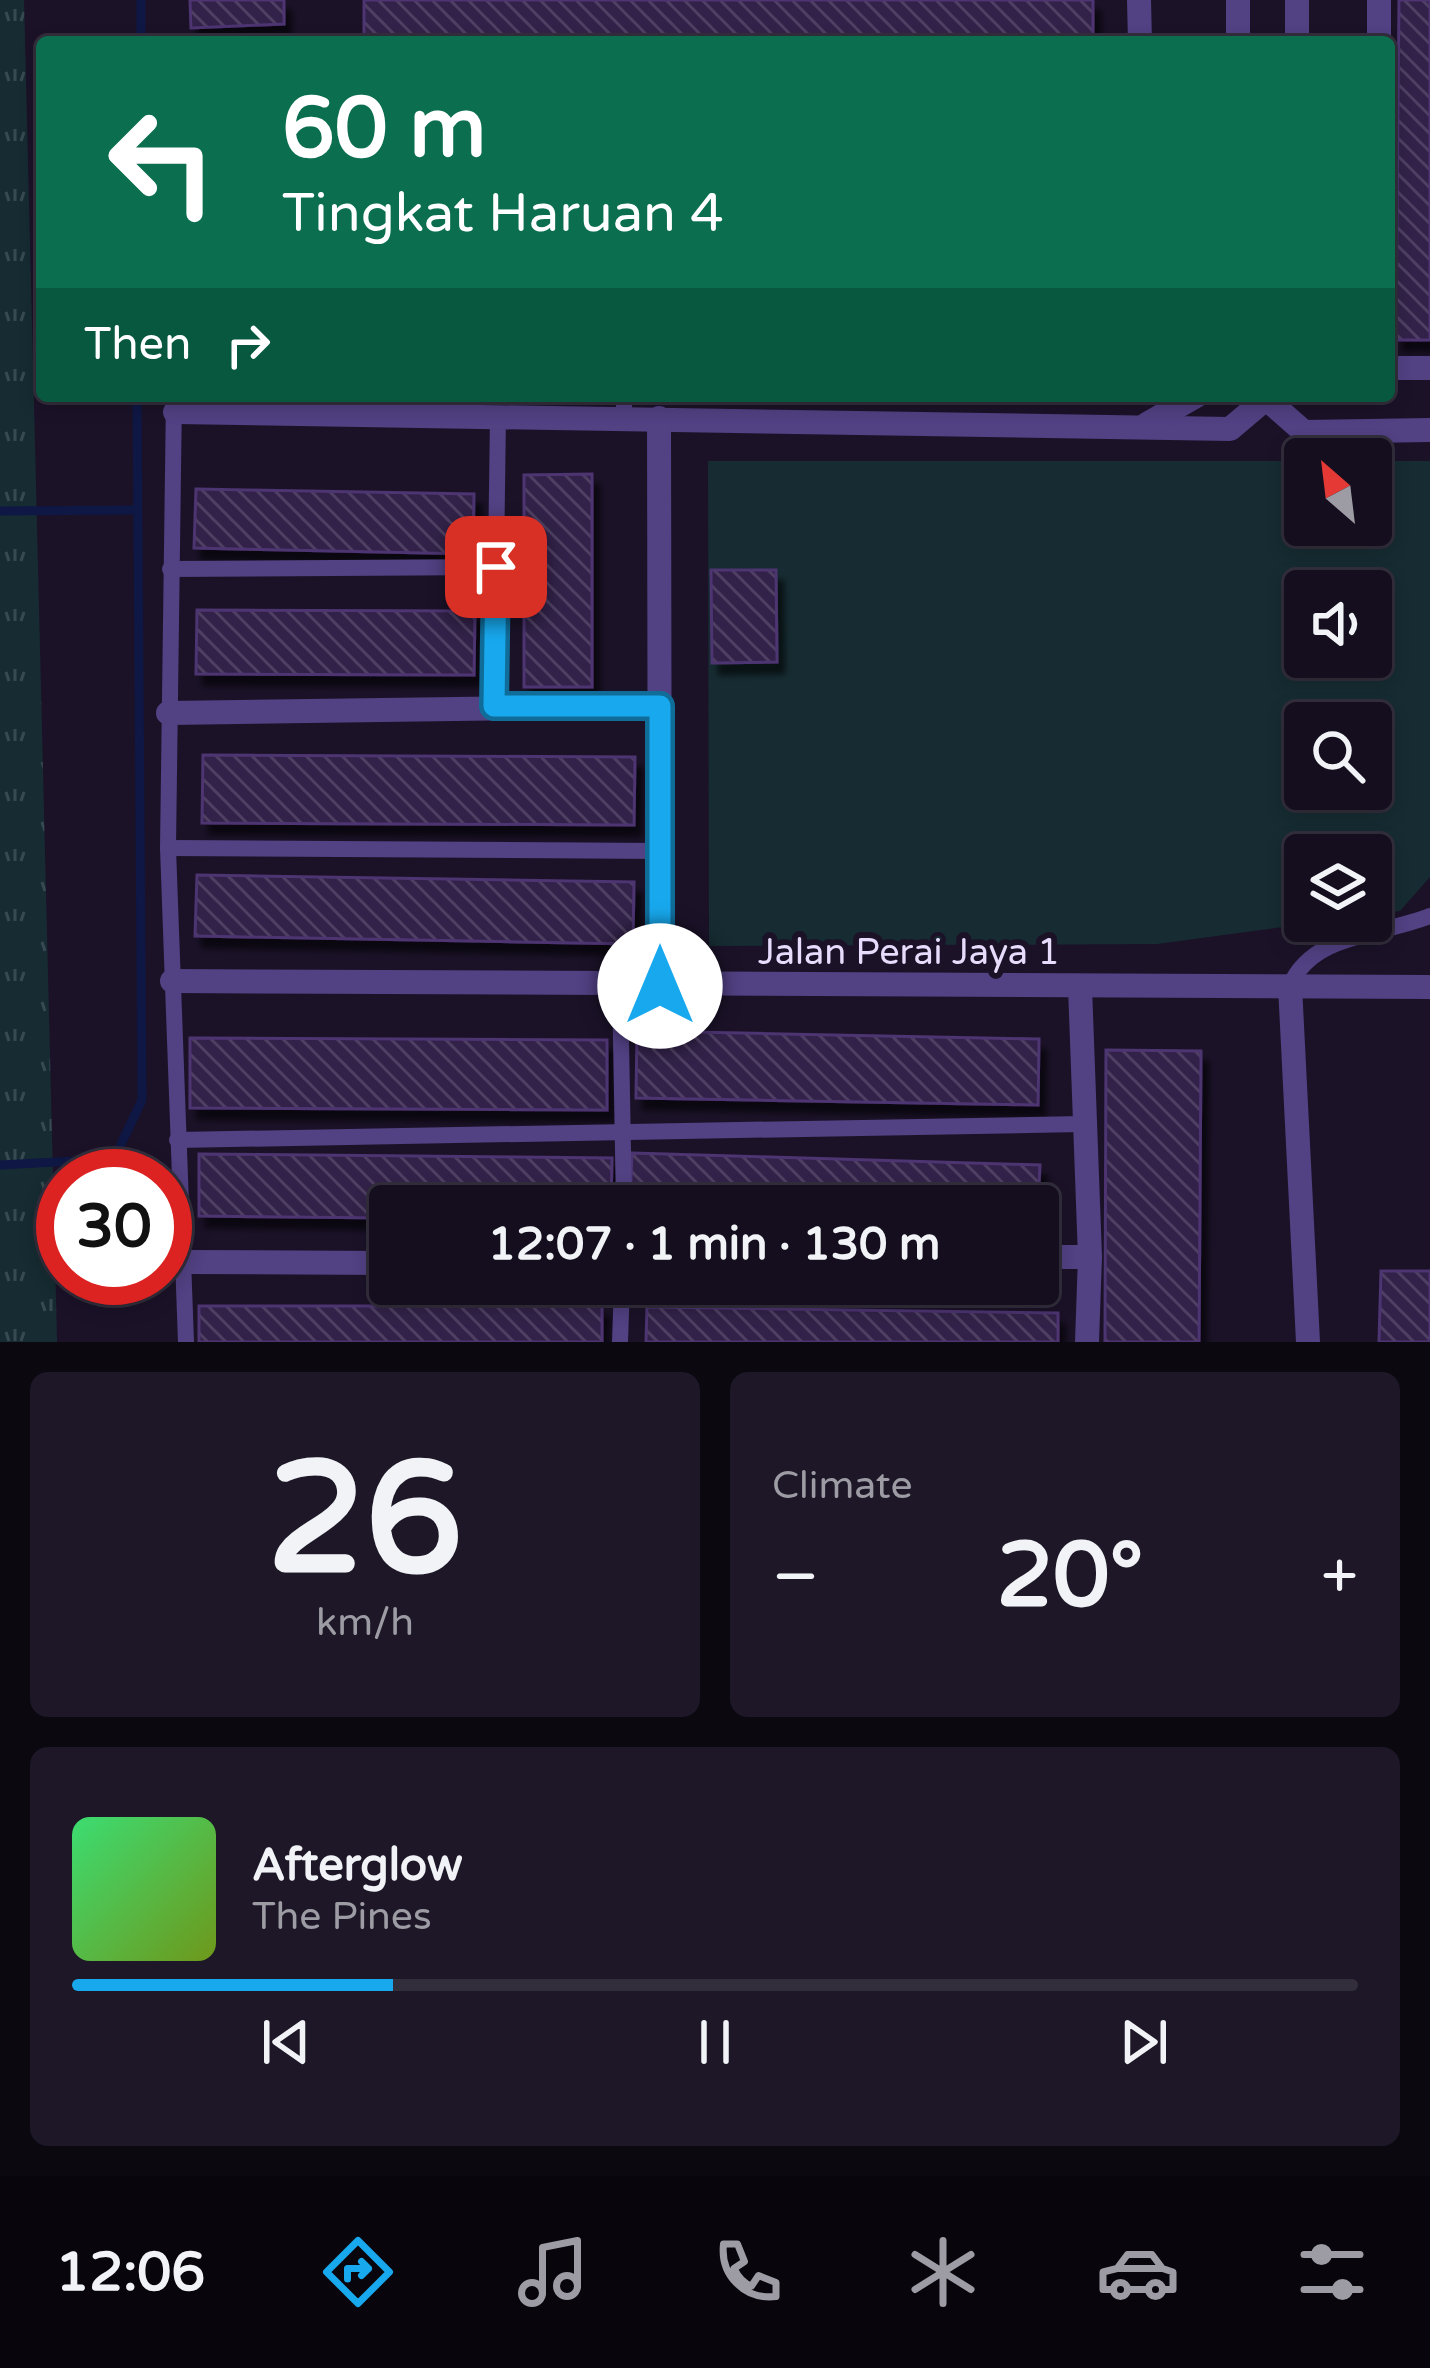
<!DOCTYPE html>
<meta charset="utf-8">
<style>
body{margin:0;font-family:"Varela Round",sans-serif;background:#1d1727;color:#f1f3f6;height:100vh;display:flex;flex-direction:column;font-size:45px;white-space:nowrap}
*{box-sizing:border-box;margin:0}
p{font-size:39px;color:#9d9ca4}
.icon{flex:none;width:66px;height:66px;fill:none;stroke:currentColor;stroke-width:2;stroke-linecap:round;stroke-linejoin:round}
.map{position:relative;height:1342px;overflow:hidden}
.side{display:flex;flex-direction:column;gap:30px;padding:30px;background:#0b0810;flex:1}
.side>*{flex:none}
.guide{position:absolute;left:36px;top:36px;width:1359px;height:366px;border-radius:12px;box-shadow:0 6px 18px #0003,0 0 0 3px #332e3c;background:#0b6e4f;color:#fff;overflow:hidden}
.needle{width:78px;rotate:332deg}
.buttons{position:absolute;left:1284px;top:438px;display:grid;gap:24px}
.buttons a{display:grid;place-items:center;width:108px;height:108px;border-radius:12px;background:#140e1e;box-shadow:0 6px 18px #0003,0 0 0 3px #332e3c;font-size:60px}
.speed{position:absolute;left:36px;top:1149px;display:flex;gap:24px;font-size:60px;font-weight:700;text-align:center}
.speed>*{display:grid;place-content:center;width:156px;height:156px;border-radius:50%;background:#140e1e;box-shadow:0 6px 18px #0003,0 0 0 3px #332e3c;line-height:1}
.speed .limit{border:18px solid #d22;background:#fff;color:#111}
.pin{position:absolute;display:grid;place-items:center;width:102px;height:102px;color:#fff;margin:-51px;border-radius:24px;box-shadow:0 6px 18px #0006}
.me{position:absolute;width:132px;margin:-66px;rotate:0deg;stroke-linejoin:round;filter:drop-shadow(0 0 9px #0008)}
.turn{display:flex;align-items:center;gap:42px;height:252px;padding:0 48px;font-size:54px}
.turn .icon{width:156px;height:156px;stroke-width:2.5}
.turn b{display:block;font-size:84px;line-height:102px}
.then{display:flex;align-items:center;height:114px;padding:0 48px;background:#0003;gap:24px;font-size:45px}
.big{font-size:90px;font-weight:700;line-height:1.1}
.side .widget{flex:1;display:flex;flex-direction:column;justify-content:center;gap:18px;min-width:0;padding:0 42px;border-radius:18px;background:#1d1727}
.side .dial{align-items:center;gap:0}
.dial b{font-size:156px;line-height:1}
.song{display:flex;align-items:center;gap:36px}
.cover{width:144px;height:144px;border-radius:18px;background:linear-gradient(135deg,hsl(140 70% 55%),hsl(80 70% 35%))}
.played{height:12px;border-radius:6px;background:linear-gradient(90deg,#18a8ed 25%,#332e3c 25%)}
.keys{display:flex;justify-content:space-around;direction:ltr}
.heat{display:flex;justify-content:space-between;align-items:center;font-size:66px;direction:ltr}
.side .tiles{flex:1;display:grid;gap:30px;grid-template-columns:1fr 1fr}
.widget:last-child{grid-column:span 2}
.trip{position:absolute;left:369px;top:1185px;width:690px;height:120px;border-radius:12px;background:#140e1e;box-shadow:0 6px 18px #0003,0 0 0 3px #332e3c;font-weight:700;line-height:120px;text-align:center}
.menu{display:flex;height:192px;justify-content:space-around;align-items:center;background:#08060c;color:#9d9ca4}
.menu .icon{width:84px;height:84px}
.menu .selected{color:#18a8ed}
.menu b{font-size:54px;color:#f1f3f6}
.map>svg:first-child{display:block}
</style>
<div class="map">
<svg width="1430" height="1342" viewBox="0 0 1430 1342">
<defs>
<pattern id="grass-tufts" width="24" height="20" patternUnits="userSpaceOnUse" patternTransform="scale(3)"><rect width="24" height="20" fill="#162c32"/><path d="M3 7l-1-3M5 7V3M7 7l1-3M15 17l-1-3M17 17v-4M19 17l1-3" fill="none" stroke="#384a51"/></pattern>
<pattern id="building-back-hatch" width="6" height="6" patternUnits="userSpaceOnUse" patternTransform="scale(3)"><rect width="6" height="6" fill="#312048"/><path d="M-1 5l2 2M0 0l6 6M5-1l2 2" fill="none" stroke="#4f4063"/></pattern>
<filter id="shadow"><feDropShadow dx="7" dy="11" stdDeviation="3" flood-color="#0009"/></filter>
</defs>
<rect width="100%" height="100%" fill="#1b1228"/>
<!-- grass -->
<polygon fill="url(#grass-tufts)" points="0,0 24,0 57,1342 0,1342"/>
<!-- pitch -->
<path fill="#162c32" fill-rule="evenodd" d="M708 461H1305V525H1371V461H1430V877L1400 911 1371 915V855H1305V921H1327L1157 944 709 946ZM1305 591H1371V657H1305ZM1305 723H1371V789H1305Z"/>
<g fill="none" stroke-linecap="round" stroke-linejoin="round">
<!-- stream -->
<g stroke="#0f1744" stroke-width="9">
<polyline points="141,42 141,0"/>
<polyline points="0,511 135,510"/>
<polyline points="0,1165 114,1159 142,1100 137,396"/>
</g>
</g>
<!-- building -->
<g fill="url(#building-back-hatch)" stroke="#4e3472" stroke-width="3" filter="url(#shadow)">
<polygon points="190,0 284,0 284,24 191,28"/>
<rect x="364" y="0" width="729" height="42"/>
<polygon points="1399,0 1430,0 1430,340 1396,340"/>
<polygon points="592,474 592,687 524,687 524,475"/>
<polygon points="196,489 474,494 473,554 194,548"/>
<polygon points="711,570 776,570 777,662 712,663"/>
<polygon points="197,610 475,611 474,675 196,674"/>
<polygon points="203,755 635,757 634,825 202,823"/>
<polygon points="197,875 634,882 633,944 195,936"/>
<polygon points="637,1031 1039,1039 1038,1105 636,1098"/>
<polygon points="190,1038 607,1040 607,1110 190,1108"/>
<polygon points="1106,1050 1201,1051 1199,1342 1105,1342"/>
<polygon points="632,1153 1040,1165 1038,1206 630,1206"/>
<polygon points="199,1154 612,1158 611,1206 390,1206 390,1218 199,1216"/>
<polygon points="1381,1271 1430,1271 1430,1342 1379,1342"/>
<rect x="199" y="1306" width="403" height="36"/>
<polygon points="647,1307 1058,1313 1058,1342 646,1342"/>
</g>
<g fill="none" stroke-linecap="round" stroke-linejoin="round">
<!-- service -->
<g stroke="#524183" stroke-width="16">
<polyline points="174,396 168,848 186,1342"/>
<polyline points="624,396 624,417"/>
<polyline points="170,569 496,567"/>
<polyline points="494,706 498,416"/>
<polyline points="168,848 660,851"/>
<polyline points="620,984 624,1206"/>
<path d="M1290 986C1312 933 1381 936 1430 916"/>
<polyline points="177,1140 1082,1124"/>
<polyline points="620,1342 622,1284"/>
</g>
<!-- minor -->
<g stroke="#524183" stroke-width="24">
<polyline points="1139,0 1140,42"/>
<polyline points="1379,0 1379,42"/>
<polyline points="1238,42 1238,0"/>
<polyline points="1297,42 1297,0"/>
<polyline points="1389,368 1430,368"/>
<polyline points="1263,396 1304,432 1430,430"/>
<polyline points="175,412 1230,429 1269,396"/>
<polyline points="659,418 660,987"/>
<polyline points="1147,424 1196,396"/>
<polyline points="168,713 660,706"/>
<polyline points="172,981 1430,987"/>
<polyline points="1290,986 1308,1342"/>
<polyline points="1080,987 1090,1257 1087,1342"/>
<polyline points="1038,1257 1090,1257"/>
<polyline points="185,1262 390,1263"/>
</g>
</g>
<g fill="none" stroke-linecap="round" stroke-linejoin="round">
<defs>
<polyline id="route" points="496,567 494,706 660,706 660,986"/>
</defs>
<!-- route casing -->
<use href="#route" stroke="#106d9a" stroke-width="30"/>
<!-- route -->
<use href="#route" stroke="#18a8ed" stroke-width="21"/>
</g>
<g text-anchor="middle" stroke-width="12" stroke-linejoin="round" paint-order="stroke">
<!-- street labels -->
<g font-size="36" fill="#e7dcfc" stroke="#1b1228">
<text x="909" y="964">Jalan Perai Jaya 1</text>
</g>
</g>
</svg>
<div class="buttons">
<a><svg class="needle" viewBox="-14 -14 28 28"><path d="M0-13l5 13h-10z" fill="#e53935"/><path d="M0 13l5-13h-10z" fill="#9d9ca4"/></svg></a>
<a><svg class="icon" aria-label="sound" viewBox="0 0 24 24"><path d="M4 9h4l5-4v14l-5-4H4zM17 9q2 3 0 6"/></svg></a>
<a><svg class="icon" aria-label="search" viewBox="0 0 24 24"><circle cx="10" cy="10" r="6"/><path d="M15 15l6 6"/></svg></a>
<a><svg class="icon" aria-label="layers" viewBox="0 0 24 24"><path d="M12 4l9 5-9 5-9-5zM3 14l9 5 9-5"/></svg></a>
</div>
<div class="speed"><div class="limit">30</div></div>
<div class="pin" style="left:496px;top:567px;background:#d93025"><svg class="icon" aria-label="arrive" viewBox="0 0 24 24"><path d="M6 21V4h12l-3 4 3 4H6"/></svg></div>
<svg class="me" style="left:660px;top:986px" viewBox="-20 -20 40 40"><circle r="19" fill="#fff"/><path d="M0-13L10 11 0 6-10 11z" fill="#18a8ed"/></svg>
<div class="trip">12:07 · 1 min · 130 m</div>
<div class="guide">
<div class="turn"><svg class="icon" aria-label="left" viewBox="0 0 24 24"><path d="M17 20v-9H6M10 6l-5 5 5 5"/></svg><div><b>60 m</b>Tingkat Haruan 4</div></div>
<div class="then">Then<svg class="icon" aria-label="right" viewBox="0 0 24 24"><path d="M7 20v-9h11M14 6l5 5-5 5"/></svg></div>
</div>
</div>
<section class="side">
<div class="tiles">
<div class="widget dial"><b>26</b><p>km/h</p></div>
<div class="widget"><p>Climate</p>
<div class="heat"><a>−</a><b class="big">20°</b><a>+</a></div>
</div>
<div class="widget">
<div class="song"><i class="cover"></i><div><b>Afterglow</b><p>The Pines</p></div></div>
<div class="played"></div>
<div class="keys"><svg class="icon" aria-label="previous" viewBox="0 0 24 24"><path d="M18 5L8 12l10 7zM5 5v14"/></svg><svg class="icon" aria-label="pause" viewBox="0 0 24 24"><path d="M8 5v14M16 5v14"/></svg><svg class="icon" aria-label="next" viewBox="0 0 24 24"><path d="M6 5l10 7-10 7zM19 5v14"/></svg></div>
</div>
</div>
</section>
<nav class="menu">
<b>12:06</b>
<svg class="icon selected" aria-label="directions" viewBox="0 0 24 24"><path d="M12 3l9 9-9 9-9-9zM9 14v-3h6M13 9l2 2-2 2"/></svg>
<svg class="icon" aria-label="music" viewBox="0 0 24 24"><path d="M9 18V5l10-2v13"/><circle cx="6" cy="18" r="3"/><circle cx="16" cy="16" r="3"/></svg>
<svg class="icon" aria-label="phone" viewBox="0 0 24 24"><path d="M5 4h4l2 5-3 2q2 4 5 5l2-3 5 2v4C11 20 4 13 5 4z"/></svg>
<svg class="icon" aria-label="climate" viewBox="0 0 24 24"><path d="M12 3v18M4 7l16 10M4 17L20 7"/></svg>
<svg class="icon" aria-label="car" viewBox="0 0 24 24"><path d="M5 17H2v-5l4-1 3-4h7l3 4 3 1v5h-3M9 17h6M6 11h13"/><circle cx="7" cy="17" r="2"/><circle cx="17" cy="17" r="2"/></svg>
<svg class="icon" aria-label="filters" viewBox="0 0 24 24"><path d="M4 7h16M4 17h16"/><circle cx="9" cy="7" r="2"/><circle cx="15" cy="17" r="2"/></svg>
</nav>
